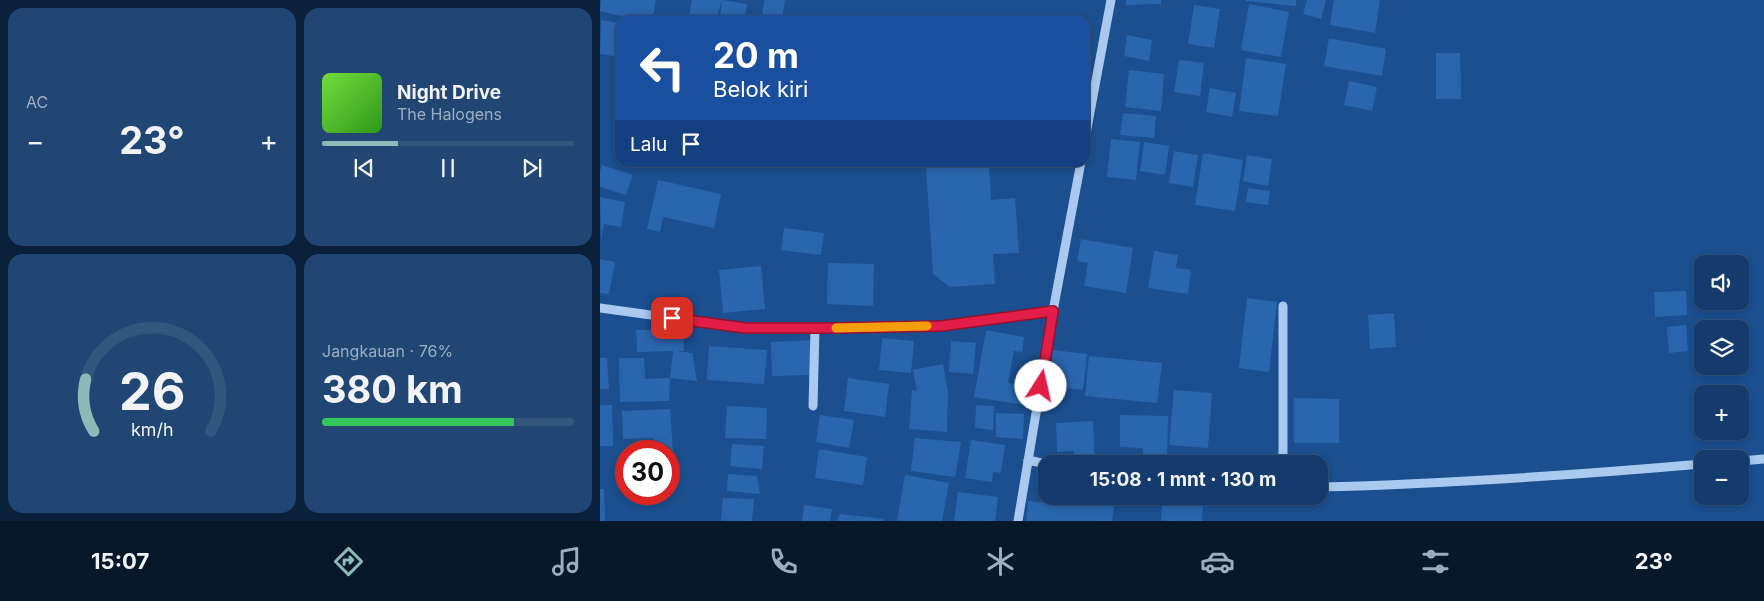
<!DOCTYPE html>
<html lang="id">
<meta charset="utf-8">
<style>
body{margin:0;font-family:Inter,sans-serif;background:#214673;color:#f1f3f6;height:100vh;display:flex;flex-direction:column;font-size:19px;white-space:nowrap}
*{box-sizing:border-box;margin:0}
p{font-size:16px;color:#9dadc1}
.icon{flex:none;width:28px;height:28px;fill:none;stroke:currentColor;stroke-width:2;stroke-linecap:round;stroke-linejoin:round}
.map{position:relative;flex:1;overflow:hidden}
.details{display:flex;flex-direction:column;gap:8px;padding:8px;background:#0b203b;width:600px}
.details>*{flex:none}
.hud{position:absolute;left:15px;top:15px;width:475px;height:152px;border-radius:15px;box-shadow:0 2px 8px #0003,0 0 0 1px #33557e;background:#1a4fa0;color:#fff;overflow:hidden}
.buttons{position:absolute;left:1094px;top:255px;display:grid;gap:10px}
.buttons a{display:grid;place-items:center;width:55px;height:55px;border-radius:10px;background:#143b6b;box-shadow:0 2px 8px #0003,0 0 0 1px #33557e;font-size:25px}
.speed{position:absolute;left:15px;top:440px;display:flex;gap:10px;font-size:25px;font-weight:700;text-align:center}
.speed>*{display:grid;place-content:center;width:65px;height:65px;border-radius:50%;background:#143b6b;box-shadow:0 2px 8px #0003,0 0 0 1px #33557e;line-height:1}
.speed .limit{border:8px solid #d22;background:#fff;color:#111}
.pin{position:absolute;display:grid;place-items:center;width:42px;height:42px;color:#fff;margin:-21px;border-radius:10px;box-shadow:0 2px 8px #0006}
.me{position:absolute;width:55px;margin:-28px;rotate:10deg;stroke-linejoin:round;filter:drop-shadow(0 0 4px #0008)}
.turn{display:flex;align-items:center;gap:18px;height:105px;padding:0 15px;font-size:22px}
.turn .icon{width:65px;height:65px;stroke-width:2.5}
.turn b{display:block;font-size:35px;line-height:42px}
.then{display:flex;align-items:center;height:48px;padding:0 15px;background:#0003;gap:10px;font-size:19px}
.big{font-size:38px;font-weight:700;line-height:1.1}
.details .widget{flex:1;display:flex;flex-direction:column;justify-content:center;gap:8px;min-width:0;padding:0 18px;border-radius:15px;background:#214673}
.details .dial{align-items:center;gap:0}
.dial svg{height:130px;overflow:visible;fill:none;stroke:#33557e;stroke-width:7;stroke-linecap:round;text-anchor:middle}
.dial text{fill:#f1f3f6;stroke:none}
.song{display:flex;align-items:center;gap:15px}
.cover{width:60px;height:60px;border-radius:8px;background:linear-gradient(135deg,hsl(100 70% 55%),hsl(110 70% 35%))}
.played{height:5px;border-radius:2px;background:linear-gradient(90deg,#8bbbb9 30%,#33557e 30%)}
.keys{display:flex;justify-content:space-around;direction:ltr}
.heat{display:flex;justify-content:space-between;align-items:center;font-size:28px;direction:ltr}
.charge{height:8px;border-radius:4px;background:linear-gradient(90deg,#34c759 76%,#33557e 0)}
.details .tiles{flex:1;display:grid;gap:8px;grid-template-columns:repeat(2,1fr)}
.trip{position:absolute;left:438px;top:455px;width:290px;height:50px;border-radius:15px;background:#143b6b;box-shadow:0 2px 8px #0003,0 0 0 1px #33557e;font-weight:700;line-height:50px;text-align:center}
.tab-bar{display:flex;height:80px;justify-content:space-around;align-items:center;background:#08182b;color:#9dadc1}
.tab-bar .icon{width:35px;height:35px}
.tab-bar .on{color:#8bbbb9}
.tab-bar b{font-size:22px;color:#f1f3f6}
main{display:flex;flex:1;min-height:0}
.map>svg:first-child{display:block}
</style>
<main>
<section class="details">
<div class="tiles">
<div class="widget"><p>AC</p>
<div class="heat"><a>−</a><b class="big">23°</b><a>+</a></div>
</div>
<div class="widget">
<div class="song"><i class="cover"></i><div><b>Night Drive</b><p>The Halogens</p></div></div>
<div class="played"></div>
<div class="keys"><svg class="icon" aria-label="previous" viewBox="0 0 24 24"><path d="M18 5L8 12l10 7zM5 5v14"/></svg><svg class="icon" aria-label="pause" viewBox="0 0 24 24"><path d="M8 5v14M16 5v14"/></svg><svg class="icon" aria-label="next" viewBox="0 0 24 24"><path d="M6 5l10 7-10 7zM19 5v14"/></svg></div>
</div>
<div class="widget dial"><svg viewBox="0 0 100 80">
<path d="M14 69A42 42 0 1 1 86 69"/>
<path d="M14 69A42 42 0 0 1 9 37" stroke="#8bbbb9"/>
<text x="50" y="56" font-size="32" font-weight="700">26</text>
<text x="50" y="72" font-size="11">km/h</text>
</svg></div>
<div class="widget"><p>Jangkauan · 76%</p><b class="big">380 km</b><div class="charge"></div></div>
</div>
</section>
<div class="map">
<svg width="1164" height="521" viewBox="0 0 1164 521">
<rect width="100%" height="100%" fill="#1b4f8f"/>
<!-- building -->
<g fill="#2a66ad">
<polygon points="1,0 56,0 52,20 38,20 0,11"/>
<polygon points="92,0 122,0 116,20 89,15"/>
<polygon points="122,0 147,4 144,20 118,20 121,11"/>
<polygon points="164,0 185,0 182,20 162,20"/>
<polygon points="526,0 561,0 561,4 526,5"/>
<polygon points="646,0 696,0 696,6 646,1"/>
<polygon points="707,0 726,0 721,19 703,14"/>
<polygon points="734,0 780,0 775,33 730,25"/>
<polygon points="649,4 689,12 681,57 641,50"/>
<polygon points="594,5 620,9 614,48 588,44"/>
<polygon points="1,20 20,23 20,57 0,54"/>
<polygon points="527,35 552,40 549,61 524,56"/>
<polygon points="729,38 786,49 782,76 724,66"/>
<polygon points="836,53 860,53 861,99 836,99"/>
<polygon points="646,58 686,64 678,116 639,111"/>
<polygon points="579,60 604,63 600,96 574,92"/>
<polygon points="529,70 564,74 561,111 525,107"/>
<polygon points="749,81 777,87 772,111 744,105"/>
<polygon points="610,88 636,93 632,117 606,112"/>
<polygon points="523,113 556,116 554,138 520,135"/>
<polygon points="511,139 540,142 536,180 507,177"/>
<polygon points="544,142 569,146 565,175 540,171"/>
<polygon points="574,151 598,155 593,187 569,183"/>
<polygon points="603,153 643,160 635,211 595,205"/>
<polygon points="647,155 672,159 668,186 643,181"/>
<polygon points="389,164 391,200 415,198 419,253 393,254 395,284 350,287 333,274 326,168"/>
<polygon points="2,165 33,175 26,195 0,187 0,171"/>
<polygon points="58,180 121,194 114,228 63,217 60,232 47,229"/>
<polygon points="648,188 670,191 668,205 646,202"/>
<polygon points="0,197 25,202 21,227 4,224 1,240"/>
<polygon points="184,228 224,233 221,255 181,250"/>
<polygon points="481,239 533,248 526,293 484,286 488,263 477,261"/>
<polygon points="554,251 578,255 576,268 591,270 588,294 548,288"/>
<polygon points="0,259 15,262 9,294 0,293"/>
<polygon points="228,263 274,264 273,306 227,304"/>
<polygon points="161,266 165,309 123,313 119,270"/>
<polygon points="1086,291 1087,315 1055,317 1054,292"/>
<polygon points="647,298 677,302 669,372 639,368"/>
<polygon points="794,313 796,347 770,349 768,315"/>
<polygon points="1086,325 1088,351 1069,353 1067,327"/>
<polygon points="36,330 83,330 84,351 75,351 92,353 97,381 70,378 69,401 20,402 19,358 44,358 45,379 70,378 73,351 37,352"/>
<polygon points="386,330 424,337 422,352 414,351 408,383 428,386 424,405 374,397"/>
<polygon points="282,338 314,341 311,373 279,370"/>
<polygon points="212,340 213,375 172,376 171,342"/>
<polygon points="351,341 376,343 373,374 349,372"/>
<polygon points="109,346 167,350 164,384 107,380"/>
<polygon points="453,350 487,354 483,390 449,386"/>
<polygon points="489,356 562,363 557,403 485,396"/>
<polygon points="0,358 7,358 9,389 0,389"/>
<polygon points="343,364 348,392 347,432 309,429 312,390 317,391 313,370"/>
<polygon points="248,378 289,384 285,417 244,411"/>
<polygon points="574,390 612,393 608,448 569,445"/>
<polygon points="694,398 739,399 739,443 694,443"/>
<polygon points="0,405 12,405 13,446 0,446"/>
<polygon points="376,405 394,406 393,430 375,428"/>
<polygon points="127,406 167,408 166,439 125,438"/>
<polygon points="70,409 73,452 54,451 53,438 23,439 22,411"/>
<polygon points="396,413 424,414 423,439 396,437"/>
<polygon points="220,415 254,420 249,448 216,442"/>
<polygon points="520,415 568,416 567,464 543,464 543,448 520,447"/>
<polygon points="493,421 495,464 474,464 474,451 457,452 456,423"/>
<polygon points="315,438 361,442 355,477 311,471"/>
<polygon points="371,440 405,445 401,473 393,472 392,482 365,478"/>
<polygon points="132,444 164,446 162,469 130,466"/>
<polygon points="219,449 267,457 263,485 215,478"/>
<polygon points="128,474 157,476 160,494 127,491"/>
<polygon points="305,475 349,483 342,521 297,521"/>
<polygon points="0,489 4,489 5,521 0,521"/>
<polygon points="358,492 398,497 395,521 354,521"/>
<polygon points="449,496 475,496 475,499 495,501 495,504 496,501 514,504 512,521 426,521 428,501 448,503"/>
<polygon points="496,496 511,496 510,502 496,500"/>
<polygon points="123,498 154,499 152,521 121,521"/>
<polygon points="562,504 603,505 602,521 561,521"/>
<polygon points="204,505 232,509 230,521 202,521"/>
<polygon points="240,514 285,519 284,521 237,521"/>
</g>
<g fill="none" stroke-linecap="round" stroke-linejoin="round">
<!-- minor -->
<g stroke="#a9c9ee" stroke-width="9">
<polyline points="485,139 511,0"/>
<polyline points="0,308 145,328 207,328 341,326 453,311"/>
<polyline points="213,406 215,328"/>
<polyline points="428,460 446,464"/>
<polyline points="1140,461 1164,459"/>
<polyline points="683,464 683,306"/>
<path d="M719 487C847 484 975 475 1102 464"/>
<polyline points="418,521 453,311 481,162"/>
</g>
</g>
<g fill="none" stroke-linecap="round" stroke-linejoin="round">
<defs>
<polyline id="route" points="72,318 145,328 233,328 341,326 453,311 441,386"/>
</defs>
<!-- route casing -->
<use href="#route" stroke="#92132f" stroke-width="12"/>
<!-- route -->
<use href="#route" stroke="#e11d48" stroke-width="9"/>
<!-- slow -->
<polyline stroke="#f59e0b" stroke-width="9" points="236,328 327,326"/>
</g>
</svg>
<div class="buttons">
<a><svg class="icon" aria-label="sound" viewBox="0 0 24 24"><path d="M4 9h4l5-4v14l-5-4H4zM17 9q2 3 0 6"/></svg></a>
<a><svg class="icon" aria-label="layers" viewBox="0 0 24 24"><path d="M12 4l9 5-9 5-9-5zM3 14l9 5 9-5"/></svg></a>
<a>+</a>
<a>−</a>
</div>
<div class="speed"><div class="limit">30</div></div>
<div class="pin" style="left:72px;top:318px;background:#d93025"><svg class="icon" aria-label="arrive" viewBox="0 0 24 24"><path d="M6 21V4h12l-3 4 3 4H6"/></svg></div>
<svg class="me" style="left:441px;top:386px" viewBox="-20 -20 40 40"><circle r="19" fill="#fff"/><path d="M0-13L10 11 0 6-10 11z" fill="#e11d48"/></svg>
<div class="trip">15:08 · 1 mnt · 130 m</div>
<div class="hud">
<div class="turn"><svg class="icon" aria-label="left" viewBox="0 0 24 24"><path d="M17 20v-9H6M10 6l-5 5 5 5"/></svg><div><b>20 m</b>Belok kiri</div></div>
<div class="then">Lalu<svg class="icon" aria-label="arrive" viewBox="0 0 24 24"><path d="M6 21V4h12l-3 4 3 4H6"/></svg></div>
</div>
</div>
</main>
<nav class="tab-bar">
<b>15:07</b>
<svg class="icon on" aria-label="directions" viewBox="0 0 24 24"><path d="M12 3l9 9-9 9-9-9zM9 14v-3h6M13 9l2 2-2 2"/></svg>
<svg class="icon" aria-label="music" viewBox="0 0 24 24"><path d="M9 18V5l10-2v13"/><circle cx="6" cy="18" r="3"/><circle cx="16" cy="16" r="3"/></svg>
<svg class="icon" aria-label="phone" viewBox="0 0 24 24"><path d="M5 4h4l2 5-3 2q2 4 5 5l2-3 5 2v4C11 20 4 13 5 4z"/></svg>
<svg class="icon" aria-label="climate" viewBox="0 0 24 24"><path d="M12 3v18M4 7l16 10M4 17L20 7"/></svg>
<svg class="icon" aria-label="car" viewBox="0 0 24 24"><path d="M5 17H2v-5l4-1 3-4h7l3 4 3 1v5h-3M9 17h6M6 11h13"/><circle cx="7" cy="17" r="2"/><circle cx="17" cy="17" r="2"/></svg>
<svg class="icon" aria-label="filters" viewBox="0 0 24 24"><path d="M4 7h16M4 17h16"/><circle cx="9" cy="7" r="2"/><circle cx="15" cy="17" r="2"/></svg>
<b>23°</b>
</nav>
